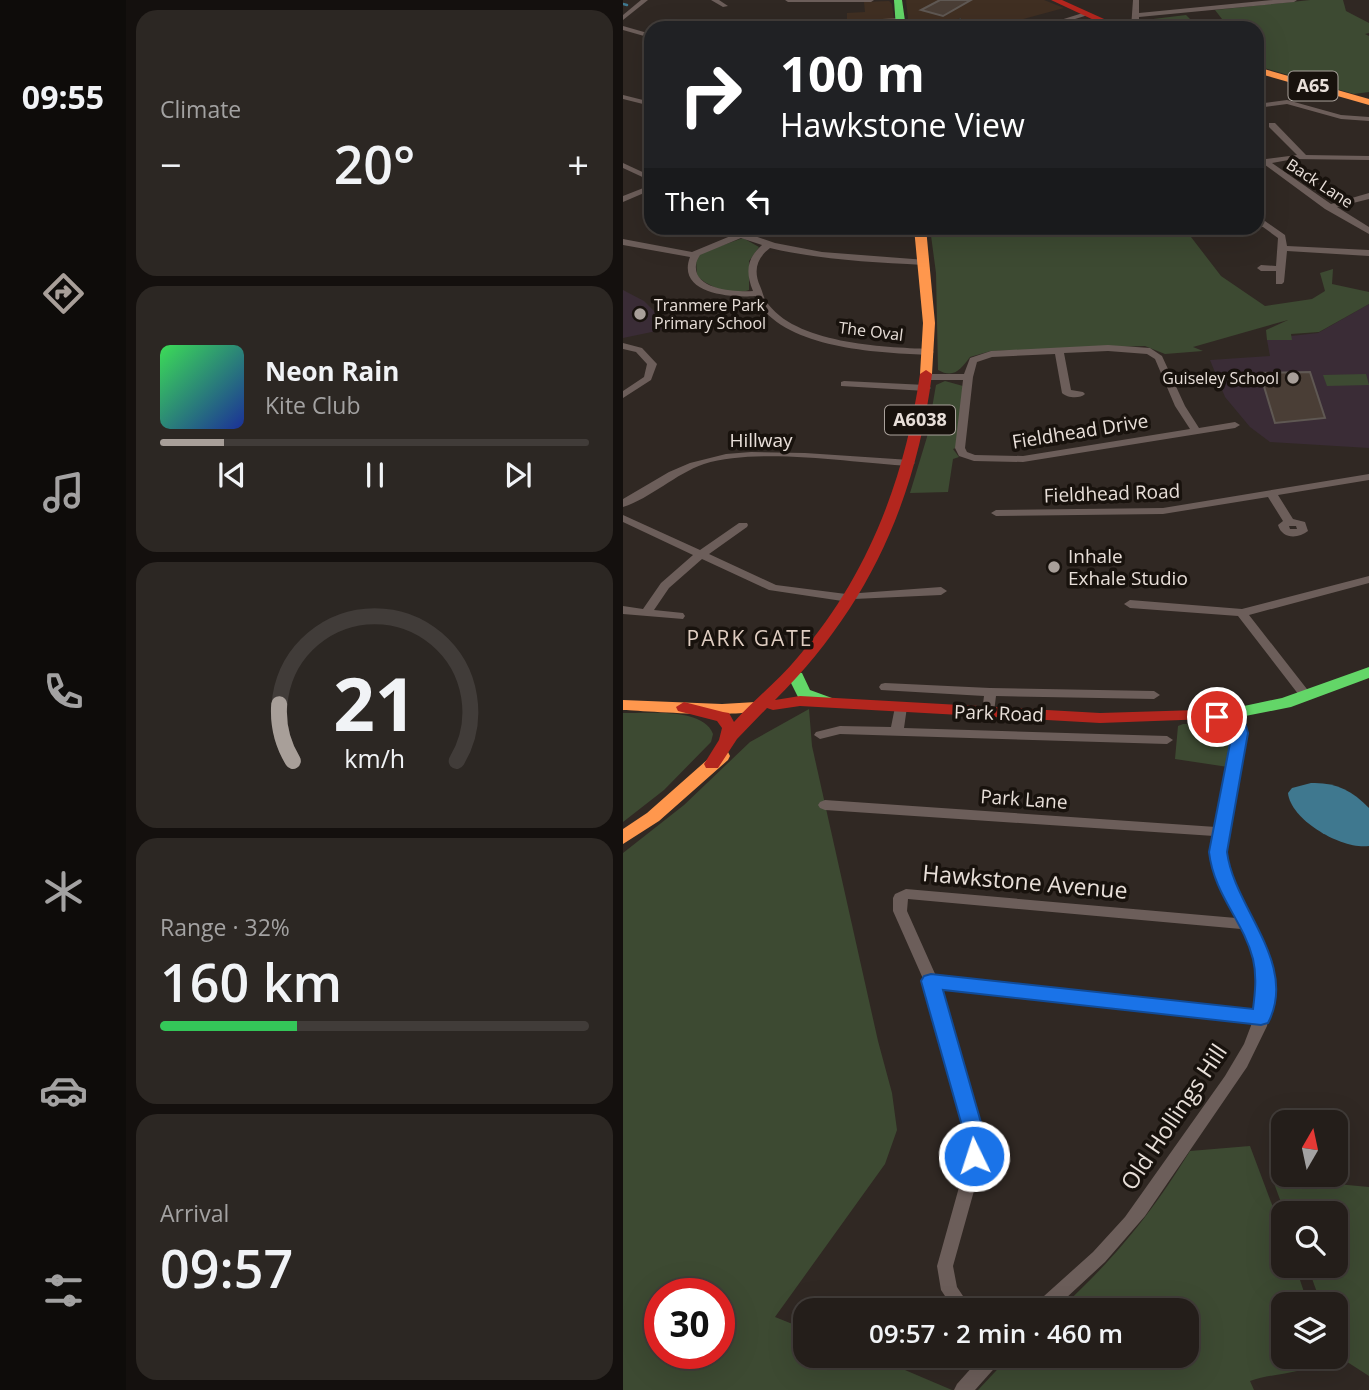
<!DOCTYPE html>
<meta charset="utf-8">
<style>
body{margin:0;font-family:"Open Sans",sans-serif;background:#2c2723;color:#f1f3f6;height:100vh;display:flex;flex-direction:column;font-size:26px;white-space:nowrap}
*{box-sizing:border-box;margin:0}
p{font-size:23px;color:#a3a2a2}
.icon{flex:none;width:38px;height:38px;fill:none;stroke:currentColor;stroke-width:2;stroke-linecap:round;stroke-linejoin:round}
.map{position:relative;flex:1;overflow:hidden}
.panel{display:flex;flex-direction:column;gap:10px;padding:10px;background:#14100e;width:497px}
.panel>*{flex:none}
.guide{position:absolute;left:21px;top:21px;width:620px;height:214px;border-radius:21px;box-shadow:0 7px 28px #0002,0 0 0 2px #413c39;background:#202124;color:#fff;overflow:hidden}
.needle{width:46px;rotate:9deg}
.buttons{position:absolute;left:648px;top:1110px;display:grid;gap:14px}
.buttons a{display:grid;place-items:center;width:77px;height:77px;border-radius:14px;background:#241e1a;box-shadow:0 7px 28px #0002,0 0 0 2px #413c39;font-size:35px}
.speed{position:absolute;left:21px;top:1278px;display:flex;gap:14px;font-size:35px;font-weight:700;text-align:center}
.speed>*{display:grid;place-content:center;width:91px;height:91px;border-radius:50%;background:#241e1a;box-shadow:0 7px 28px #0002,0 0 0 2px #413c39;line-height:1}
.speed .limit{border:10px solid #d22;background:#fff;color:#111}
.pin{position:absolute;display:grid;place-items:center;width:60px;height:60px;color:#fff;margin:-30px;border:4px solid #fff;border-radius:50%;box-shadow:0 2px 7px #0007}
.me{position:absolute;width:77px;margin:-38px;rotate:356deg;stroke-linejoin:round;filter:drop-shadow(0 0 5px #0008)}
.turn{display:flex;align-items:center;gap:24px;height:147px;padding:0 21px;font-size:32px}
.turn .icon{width:91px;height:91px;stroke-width:2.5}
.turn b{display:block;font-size:49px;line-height:60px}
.then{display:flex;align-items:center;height:66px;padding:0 21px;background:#0003;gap:14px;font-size:26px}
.big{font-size:52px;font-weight:600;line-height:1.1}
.panel .card{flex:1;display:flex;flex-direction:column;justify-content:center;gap:10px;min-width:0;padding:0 24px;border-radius:21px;background:#2c2723}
.panel .dial{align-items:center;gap:0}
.dial svg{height:182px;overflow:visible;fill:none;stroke:#413c39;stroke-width:7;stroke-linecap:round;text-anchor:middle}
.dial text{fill:#f1f3f6;stroke:none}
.song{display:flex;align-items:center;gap:21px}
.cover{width:84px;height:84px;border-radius:10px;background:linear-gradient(135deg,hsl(130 70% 55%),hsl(230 70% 35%))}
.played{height:7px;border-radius:4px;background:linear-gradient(90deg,#a89f99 15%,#413c39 15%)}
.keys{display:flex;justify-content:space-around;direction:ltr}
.heat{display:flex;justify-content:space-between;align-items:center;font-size:38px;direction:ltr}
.charge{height:10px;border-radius:5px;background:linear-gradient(90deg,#34c759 32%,#413c39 0)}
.trip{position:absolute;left:170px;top:1298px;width:406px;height:70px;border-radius:21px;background:#241e1a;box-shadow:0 7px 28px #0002,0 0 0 2px #413c39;font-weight:600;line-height:70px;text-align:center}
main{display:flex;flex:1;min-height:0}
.dock{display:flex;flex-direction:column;width:126px;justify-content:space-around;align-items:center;background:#0e0c0a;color:#a3a2a2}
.dock .icon{width:49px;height:49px}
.dock .current{color:#a89f99}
.dock b{font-size:32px;color:#f1f3f6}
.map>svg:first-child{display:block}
</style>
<main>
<nav class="dock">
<b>09:55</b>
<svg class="icon current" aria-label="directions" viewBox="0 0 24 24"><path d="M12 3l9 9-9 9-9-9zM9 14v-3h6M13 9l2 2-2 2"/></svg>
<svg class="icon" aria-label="music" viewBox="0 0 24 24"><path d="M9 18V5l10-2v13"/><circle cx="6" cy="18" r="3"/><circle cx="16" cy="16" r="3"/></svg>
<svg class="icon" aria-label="phone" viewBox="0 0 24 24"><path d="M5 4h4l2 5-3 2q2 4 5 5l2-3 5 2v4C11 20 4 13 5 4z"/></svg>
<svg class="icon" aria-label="climate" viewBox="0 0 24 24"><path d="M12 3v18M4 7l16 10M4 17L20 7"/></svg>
<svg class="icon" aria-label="car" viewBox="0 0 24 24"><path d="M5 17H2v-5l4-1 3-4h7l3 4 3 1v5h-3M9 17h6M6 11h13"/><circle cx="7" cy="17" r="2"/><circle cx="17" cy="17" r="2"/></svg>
<svg class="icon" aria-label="filters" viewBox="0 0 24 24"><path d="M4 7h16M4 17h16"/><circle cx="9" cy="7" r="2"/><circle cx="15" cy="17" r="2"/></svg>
</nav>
<section class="panel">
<div class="card"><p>Climate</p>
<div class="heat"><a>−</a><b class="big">20°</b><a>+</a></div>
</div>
<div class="card">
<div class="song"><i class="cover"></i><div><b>Neon Rain</b><p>Kite Club</p></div></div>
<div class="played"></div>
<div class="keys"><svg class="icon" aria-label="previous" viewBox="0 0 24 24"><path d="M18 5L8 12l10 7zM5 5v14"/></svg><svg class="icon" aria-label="pause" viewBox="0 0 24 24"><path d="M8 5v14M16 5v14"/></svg><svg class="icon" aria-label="next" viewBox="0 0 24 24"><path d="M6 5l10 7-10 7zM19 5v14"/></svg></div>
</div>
<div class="card dial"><svg viewBox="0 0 100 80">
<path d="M14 69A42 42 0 1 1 86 69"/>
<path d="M14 69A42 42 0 0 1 8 44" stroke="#a89f99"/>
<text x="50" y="56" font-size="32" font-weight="700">21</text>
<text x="50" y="72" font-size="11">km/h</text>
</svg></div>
<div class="card"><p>Range · 32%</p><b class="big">160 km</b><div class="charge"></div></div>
<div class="card"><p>Arrival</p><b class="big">09:57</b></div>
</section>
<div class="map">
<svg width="746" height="1390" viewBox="0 0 746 1390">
<rect width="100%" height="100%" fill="#302823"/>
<!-- built -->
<g fill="#402f22">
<polygon points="283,0 421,0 441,8 374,26 334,18 366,28 286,28"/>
<polygon points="266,1 269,4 271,19 265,23 265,28 241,28 241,22 224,23 224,13 242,12 241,2"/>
</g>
<!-- education -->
<g fill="#3a2c36">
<polygon points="0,290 21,301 48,328 0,338"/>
<polygon points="746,304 746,448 647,442 627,427 602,397 587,360 647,356 644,340 668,340 668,336 695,333"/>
</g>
<!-- green -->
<g fill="#3d4a32" fill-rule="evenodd">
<polygon points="687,0 720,0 723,11 746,23 746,33 742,34 746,36 746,92 731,94 634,66 634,28 606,28 592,10"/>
<polygon points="563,15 576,28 519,28 522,20"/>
<path d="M307 228H597L568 237 598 276 642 306 689 299 702 291 697 273 710 269 709 284 746 292V304L696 332 668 334 669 340H644L643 330 665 320 570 347 580 351 542 354 522 346 368 351 347 357C338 369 331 379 315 370L313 273Z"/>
<path d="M120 238 136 247 126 261V290C109 296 87 288 74 276L73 259 75 254Z"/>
<polygon points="743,374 746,385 704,386 700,375"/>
<polygon points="322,381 340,386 333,448 330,449 336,457 330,459 325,492 287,493 304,437 313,385"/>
<path d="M186 709 189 746 255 1041 269 1093 274 1130 262 1164 152 1317 182 1329V1356H249L329 1390H0V853L61 805 127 742ZM37 1293H96V1353H37Z"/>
<path d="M0 713C24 714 80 707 90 734L88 742 41 790 0 822Z"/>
<polygon points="560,724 597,724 610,733 605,767 552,759 555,726"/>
<path d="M627 1146 660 1234V1265H672L685 1304H660V1356H702L703 1359C682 1375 652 1372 627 1381L631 1390H355L387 1356H564V1311H435C492 1258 526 1217 567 1151Z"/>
<polygon points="649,1178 746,1187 746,1376 715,1356 712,1304 709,1304 706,1297 696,1298 687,1273 689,1265 712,1265 712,1255 720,1252 712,1235 712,1213 662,1213"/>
</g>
<!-- water -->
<path fill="#3f788f" d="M688 783C712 782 729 790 746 808V846C720 850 668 821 665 793L669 788Z"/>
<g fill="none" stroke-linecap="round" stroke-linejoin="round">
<!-- stream -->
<g stroke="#3f788f" stroke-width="2.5">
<polyline points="0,4 4,5"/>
<polyline points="337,20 370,28"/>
</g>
</g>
<!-- building -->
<g fill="#4a3e36" stroke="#5f5853" stroke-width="2">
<polygon points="317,0 348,0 320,16 298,10"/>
<polygon points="687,372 702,418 652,423 637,373"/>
</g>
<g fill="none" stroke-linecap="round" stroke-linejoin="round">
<!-- street -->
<g fill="#6c5e5a" fill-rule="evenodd">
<polygon points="18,0 25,0 0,20 0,15"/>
<polygon points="88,0 96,0 105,6 100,7"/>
<polygon points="162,0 251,0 248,2 165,2"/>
<polygon points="510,0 516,0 516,13 650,0 674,0 671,2 516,17 516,28 508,28"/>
<polygon points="463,12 465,13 465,15 423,28 412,28"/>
<polygon points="277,18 279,19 279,21 264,22 265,28 257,28 259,19"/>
<polygon points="0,26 28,34 28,38 0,30"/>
<polygon points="0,95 28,102 28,106 0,99"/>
<polygon points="664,100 718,115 746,117 746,121 718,119 664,104 634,108 634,104"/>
<polygon points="646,123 652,123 683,155 746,156 746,160 671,159 649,163 708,204 746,193 746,199 714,207 746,227 746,234 702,209 634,159 634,154 643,159 674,155 646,127"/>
<polygon points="0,163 28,176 28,181 0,168"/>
<polygon points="28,185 28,190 0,202 0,196"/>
<polygon points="642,221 662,235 664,246 746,250 746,256 664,251 661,282 659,284 653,284 653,271 638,271 634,268 638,265 653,266 655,238 640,227 634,227 634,223"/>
<path d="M98 228H108L152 243 199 252 303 260 304 262 300 265C248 262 198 260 147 248 134 258 130 270 137 286 139 290 140 296 143 301 171 344 260 347 306 349L311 352 306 355C256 353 155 349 132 296 108 298 53 294 67 257L0 245V239L69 252 110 235ZM118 238 139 245C124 258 122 272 130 291 113 292 70 290 73 265 73 262 75 258 77 255Z"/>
<polygon points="603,228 618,228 603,232"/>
<polygon points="0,343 19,348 34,364 28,380 0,398 0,391 21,377 24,364 13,352 0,349"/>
<path d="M485 345 527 348 539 356 562 406 576 428 612 422 617 425 612 428 400 462 351 461 336 456 332 448 340 380H304L299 377 304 374H341L347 358 368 351ZM485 351 524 354 532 359 552 406 567 429 400 456 352 455 344 452 342 448 350 377 354 362 369 357 432 354 439 393C444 398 457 399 462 394L460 392 448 390 441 353Z"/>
<polygon points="221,381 303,385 308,388 303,391 218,386 218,382"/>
<path d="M128 452 182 453 287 460 292 463 287 466C228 463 137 447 81 464 52 474 28 498 0 507V499L46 472 67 463 103 454Z"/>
<path d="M746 474V480L655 495 670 519 682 522 685 531C675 539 659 539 655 525L660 521 645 497 540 514 373 516 368 513 373 510 540 508ZM666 526H673L674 529H667Z"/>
<polygon points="0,515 77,550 116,523 124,523 125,525 124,527 86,554 153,585 223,594 318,587 324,591 318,595 231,599 226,602 146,590 79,559 46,588 31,610 60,613 62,616 60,619 0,614 0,606 20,609 38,583 70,555 0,522"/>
<polygon points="746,576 746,583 626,615 687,693 689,696 687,699 679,699 615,616 507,608 501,604 507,600 619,609"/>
<polygon points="262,683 367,688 531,691 537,695 531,699 373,696 371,712 365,716 359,712 361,696 258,690 256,687 258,684"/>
<polygon points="278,703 284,707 281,728 544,736 550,740 544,744 217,734 197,739 191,735 193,732 217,726 268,727 272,707"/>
<path d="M612 711 618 715 623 744 602 852 611 887 635 934 647 967 649 985 648 1006 644 1026 624 1067 522 1216 482 1262 429 1311H409L411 1305 470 1252 502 1217 602 1076 621 1044 629 1023 317 988 361 1140 356 1173 330 1266 334 1287 350 1311H332L318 1290 314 1266 340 1173 345 1140 301 981 270 911V898L272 894 283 889 613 918C599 891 585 867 591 836L202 810 197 808 195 805 197 802 202 800 593 827 611 744 606 715ZM285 899 618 929C631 954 639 983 632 1011L313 976 284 911Z"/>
<polygon points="359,1356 380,1356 377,1362 352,1390 331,1390 334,1384"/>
</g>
<!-- fast -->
<g fill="#63d668" fill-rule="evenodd">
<polygon points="271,0 279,0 283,28 273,28"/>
<polygon points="746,667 746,678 668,707 607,719 599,714 607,709 659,698"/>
<polygon points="173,672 179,673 187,690 209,698 211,702 209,706 203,707 175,697 165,677"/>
</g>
<!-- slow -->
<g fill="#ff974d" fill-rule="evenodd">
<polygon points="634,67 746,99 746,105 634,73"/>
<polygon points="291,228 303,228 312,323 309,374 303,378 297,374 300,323"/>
<path d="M0 700 99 704 133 702 141 707C130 720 23 711 0 710Z"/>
<polygon points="99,750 105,752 107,756 105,760 36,821 0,844 0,829 24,813 93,752"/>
</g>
<!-- jam -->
<g fill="#b3261e" fill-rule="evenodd">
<polygon points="428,0 439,0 501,28 488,28"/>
<path d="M303 370 309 374C293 501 244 609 152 700L177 696 477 713 607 709 613 710 615 714 613 718 477 723 177 706 150 710 144 708 114 739 95 768H83L81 764 96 740 99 728 94 721 55 711 53 707 61 702 100 712 106 713 111 722C132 699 156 680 175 657 245 576 282 478 297 374Z"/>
</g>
</g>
<!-- route -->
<path fill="#1a73e8" stroke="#114b97" stroke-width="2" d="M612 710 620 715 625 733 604 852C611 908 676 964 645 1023L638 1025 320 990 363 1140 358 1163 351 1165 343 1163 340 1156 343 1140 298 981 301 976 308 974 630 1009C632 993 634 976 630 959 620 920 591 895 586 852L609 733 606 721 594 723 586 717 589 713Z"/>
<!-- markers -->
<g fill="#a89f99" stroke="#18120d" stroke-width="2.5">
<circle cx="17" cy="314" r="7"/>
<circle cx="670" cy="378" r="7"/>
<circle cx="431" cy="567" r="7"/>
</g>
<g text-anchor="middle" stroke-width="7" stroke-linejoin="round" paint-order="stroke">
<!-- far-street labels -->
<g font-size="16" fill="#e8dfd9" stroke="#18120d">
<text transform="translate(697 183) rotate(33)" y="6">Back Lane</text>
<text transform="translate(248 331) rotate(7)" y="6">The Oval</text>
</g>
<!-- far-poi labels -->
<g font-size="16" fill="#e8dfd9" stroke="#18120d" text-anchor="start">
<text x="31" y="311">Tranmere Park<tspan x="31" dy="18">Primary School</tspan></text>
<text x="656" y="384" text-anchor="end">Guiseley School</text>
</g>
<!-- shield labels -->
<g fill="#18120d" stroke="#aaa29c" stroke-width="2">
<rect x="665.5" y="71.5" width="49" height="29" rx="5"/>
<rect x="262" y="405.5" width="70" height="29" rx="5"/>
</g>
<g font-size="18" font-weight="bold" fill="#e8dfd9">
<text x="690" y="92">A65</text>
<text x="297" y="426">A6038</text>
</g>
<!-- street labels -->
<g font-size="19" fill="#e8dfd9" stroke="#18120d">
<text transform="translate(457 431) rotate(-9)" y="7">Fieldhead Drive</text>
<text x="138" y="447">Hillway</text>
<text transform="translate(489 493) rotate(-2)" y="7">Fieldhead Road</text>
<text transform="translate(376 713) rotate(2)" y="7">Park Road</text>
<text transform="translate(401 799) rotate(4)" y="7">Park Lane</text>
</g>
<!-- poi labels -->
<g font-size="19" fill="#e8dfd9" stroke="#18120d" text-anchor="start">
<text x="445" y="563">Inhale<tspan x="445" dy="22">Exhale Studio</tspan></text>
</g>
<!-- neighbourhood labels -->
<g font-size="21" letter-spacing="2" fill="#dfcdc1" stroke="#18120d">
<text x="127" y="646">PARK GATE</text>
</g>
<!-- near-street labels -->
<g font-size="23" fill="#e8dfd9" stroke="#18120d">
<text transform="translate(402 882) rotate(5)" y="8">Hawkstone Avenue</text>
<text transform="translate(551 1117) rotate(-56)" y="8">Old Hollings Hill</text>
</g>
</g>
</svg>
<div class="buttons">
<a><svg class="needle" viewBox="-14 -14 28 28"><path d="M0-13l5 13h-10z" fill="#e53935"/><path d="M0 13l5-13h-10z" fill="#a3a2a2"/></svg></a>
<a><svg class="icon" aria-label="search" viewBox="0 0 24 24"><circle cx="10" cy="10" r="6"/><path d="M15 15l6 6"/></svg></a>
<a><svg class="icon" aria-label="layers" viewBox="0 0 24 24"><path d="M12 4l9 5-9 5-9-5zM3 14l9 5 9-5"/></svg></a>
</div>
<div class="speed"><div class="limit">30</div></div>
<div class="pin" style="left:594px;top:717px;background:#d93025"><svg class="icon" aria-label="arrive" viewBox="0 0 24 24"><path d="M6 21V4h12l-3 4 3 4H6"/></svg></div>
<svg class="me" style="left:351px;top:1156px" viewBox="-20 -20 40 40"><circle r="17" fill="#1a73e8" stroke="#fff" stroke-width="3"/><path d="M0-11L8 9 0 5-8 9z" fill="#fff"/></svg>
<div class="trip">09:57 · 2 min · 460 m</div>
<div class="guide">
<div class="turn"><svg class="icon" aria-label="right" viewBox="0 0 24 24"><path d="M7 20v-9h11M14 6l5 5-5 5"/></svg><div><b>100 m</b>Hawkstone View</div></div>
<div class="then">Then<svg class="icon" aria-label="left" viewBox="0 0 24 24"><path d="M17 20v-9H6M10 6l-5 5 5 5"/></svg></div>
</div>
</div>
</main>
